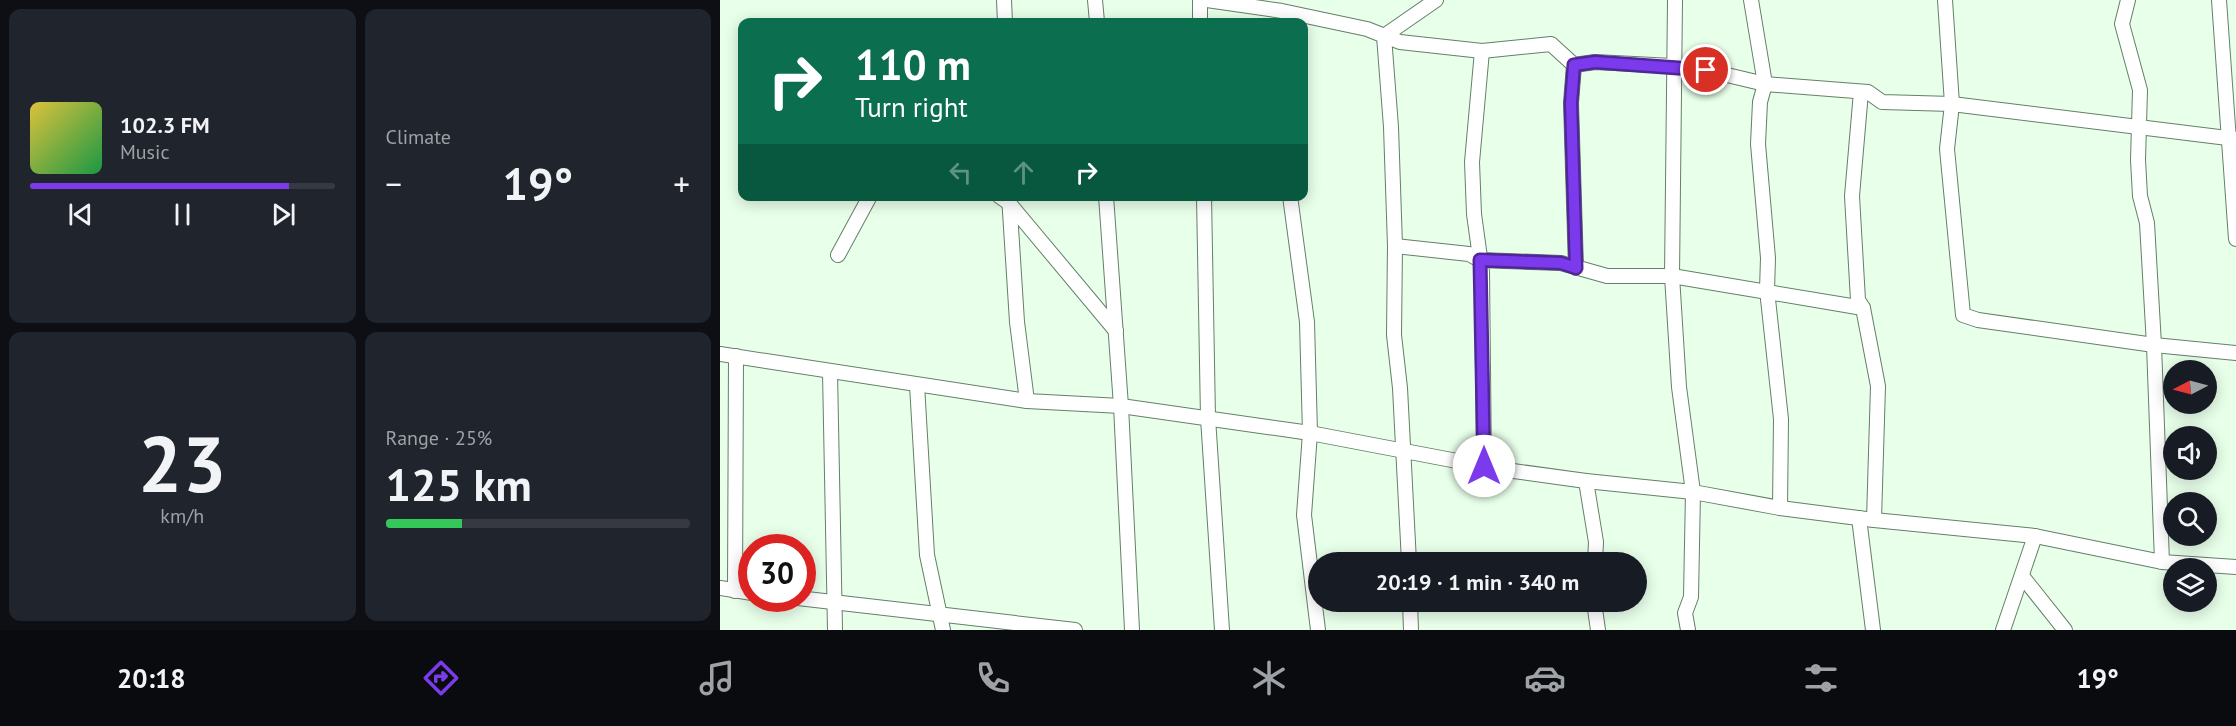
<!DOCTYPE html>
<meta charset="utf-8">
<style>
body{margin:0;font-family:"PT Sans",sans-serif;background:#20242c;color:#f1f3f6;height:100vh;display:flex;flex-direction:column;font-size:22px;white-space:nowrap}
*{box-sizing:border-box;margin:0}
p{font-size:20px;color:#9ea1a6}
.icon{flex:none;width:33px;height:33px;fill:none;stroke:currentColor;stroke-width:2;stroke-linecap:round;stroke-linejoin:round}
.map{position:relative;flex:1;overflow:hidden}
.drawer{display:flex;flex-direction:column;gap:9px;padding:9px;background:#0d0f14;width:720px}
.drawer>*{flex:none}
.hud{position:absolute;left:18px;top:18px;width:570px;height:183px;border-radius:12px;box-shadow:0 3px 15px #0003;background:#0b6e4f;color:#fff;overflow:hidden}
.needle{width:39px;rotate:264deg}
.fabs{position:absolute;left:1443px;top:360px;display:grid;gap:12px}
.fabs a{display:grid;place-items:center;width:54px;height:54px;border-radius:50%;background:#171b24;box-shadow:0 3px 15px #0003;font-size:30px}
.speed{position:absolute;left:18px;top:534px;display:flex;gap:12px;font-size:30px;font-weight:700;text-align:center}
.speed>*{display:grid;place-content:center;width:78px;height:78px;border-radius:50%;background:#171b24;box-shadow:0 3px 15px #0003;line-height:1}
.speed .limit{border:9px solid #d22;background:#fff;color:#111}
.pin{position:absolute;display:grid;place-items:center;width:51px;height:51px;color:#fff;margin:-26px;border:3px solid #fff;border-radius:50%;box-shadow:0 2px 6px #0007}
.me{position:absolute;width:66px;margin:-33px;rotate:0deg;stroke-linejoin:round;filter:drop-shadow(0 0 4px #0008)}
.turn{display:flex;align-items:center;gap:21px;height:126px;padding:0 18px;font-size:27px}
.turn .icon{width:78px;height:78px;stroke-width:2.5}
.turn b{display:block;font-size:42px;line-height:51px}
.lanes{display:flex;align-items:center;height:57px;padding:0 18px;background:#0003;justify-content:center;gap:30px;direction:ltr}
.lanes .off{opacity:.35}
.big{font-size:45px;font-weight:800;line-height:1.1}
.drawer .card{flex:1;display:flex;flex-direction:column;justify-content:center;gap:9px;min-width:0;padding:0 21px;border-radius:12px;background:#20242c}
.drawer .dial{align-items:center;gap:0}
.dial b{font-size:78px;line-height:1}
.song{display:flex;align-items:center;gap:18px}
.cover{width:72px;height:72px;border-radius:9px;background:linear-gradient(135deg,hsl(50 70% 55%),hsl(140 70% 35%))}
.played{height:6px;border-radius:3px;background:linear-gradient(90deg,#7c3aed 85%,#363941 85%)}
.keys{display:flex;justify-content:space-around;direction:ltr}
.heat{display:flex;justify-content:space-between;align-items:center;font-size:33px;direction:ltr}
.charge{height:9px;border-radius:4px;background:linear-gradient(90deg,#34c759 25%,#363941 0)}
.drawer .tiles{flex:1;display:grid;gap:9px;grid-template-columns:repeat(2,1fr)}
.trip{position:absolute;left:588px;top:552px;width:339px;height:60px;border-radius:30px;background:#171b24;box-shadow:0 3px 15px #0003;font-weight:800;line-height:60px;text-align:center}
.dock{display:flex;height:96px;justify-content:space-around;align-items:center;background:#090b0e;color:#9ea1a6}
.dock .icon{width:42px;height:42px}
.dock .selected{color:#7c3aed}
.dock b{font-size:27px;color:#f1f3f6}
main{display:flex;flex:1;min-height:0}
.map>svg:first-child{display:block}
</style>
<main>
<section class="drawer">
<div class="tiles">
<div class="card">
<div class="song"><i class="cover"></i><div><b>102.3 FM</b><p>Music</p></div></div>
<div class="played"></div>
<div class="keys"><svg class="icon" aria-label="previous" viewBox="0 0 24 24"><path d="M18 5L8 12l10 7zM5 5v14"/></svg><svg class="icon" aria-label="pause" viewBox="0 0 24 24"><path d="M8 5v14M16 5v14"/></svg><svg class="icon" aria-label="next" viewBox="0 0 24 24"><path d="M6 5l10 7-10 7zM19 5v14"/></svg></div>
</div>
<div class="card"><p>Climate</p>
<div class="heat"><a>−</a><b class="big">19°</b><a>+</a></div>
</div>
<div class="card dial"><b>23</b><p>km/h</p></div>
<div class="card"><p>Range · 25%</p><b class="big">125 km</b><div class="charge"></div></div>
</div>
</section>
<div class="map">
<svg width="1516" height="630" viewBox="0 0 1516 630">
<rect width="100%" height="100%" fill="#e8ffea"/>
<g fill="none" stroke-linecap="round" stroke-linejoin="round">
<defs>
<g id="minor">
<polyline points="284,0 285,22"/>
<polyline points="375,0 377,22"/>
<polyline points="480,0 480,22"/>
<polyline points="487,0 562,11 647,29 680,42 762,51 831,44 854,65 875,62 953,66 986,70 1045,84 1148,92 1162,102 1232,104 1516,139"/>
<polyline points="955,0 952,276 959,387 973,492 971,597 965,613 968,630"/>
<polyline points="1031,0 1045,84 1040,102 1038,144 1048,258 1047,290 1061,419 1060,508"/>
<polyline points="1225,0 1232,104 1227,149 1243,315 1258,320 1434,345 1516,353"/>
<polyline points="1408,0 1402,24 1420,90 1418,160 1420,196 1427,223 1434,345 1442,562"/>
<polyline points="1499,0 1516,239"/>
<polyline points="762,51 752,162 754,214 762,272 764,466"/>
<polyline points="854,65 851,103 856,268"/>
<polyline points="1141,92 1132,196 1138,300 1143,308 1158,386 1154,520"/>
<polyline points="279,196 289,203 396,331"/>
<polyline points="289,196 297,322 307,401"/>
<polyline points="386,196 401,406 412,630"/>
<polyline points="484,196 488,418 502,630"/>
<polyline points="570,196 587,322 590,433 584,515 598,630"/>
<polyline points="675,246 749,254 760,260 841,263 887,276 952,276 1143,308"/>
<polyline points="118,255 150,196"/>
<polyline points="0,354 307,401 401,406 590,433 779,469 866,481 973,492 1060,508 1154,520 1315,536 1442,562 1516,567"/>
<polyline points="110,372 115,630"/>
<polyline points="197,385 207,555 223,630"/>
<polyline points="866,481 876,542 875,562"/>
<polyline points="1139,518 1153,630"/>
<polyline points="689,562 680,388 674,335 675,246 671,127 664,36 716,0"/>
<polyline points="1302,576 1345,630"/>
<polyline points="0,588 32,593"/>
<polyline points="15,591 16,356"/>
<polyline points="78,598 355,630"/>
<polyline points="690,602 691,630"/>
<polyline points="874,602 878,630"/>
<polyline points="1283,630 1315,536"/>
</g>
</defs>
<!-- minor casing -->
<use href="#minor" stroke="#657f69" stroke-width="16"/>
<!-- minor -->
<use href="#minor" stroke="#fff" stroke-width="14"/>
</g>
<g fill="none" stroke-linecap="round" stroke-linejoin="round">
<defs>
<polyline id="route" points="764,466 760,260 841,263 856,268 851,103 854,65 875,62 986,70"/>
</defs>
<!-- route casing -->
<use href="#route" stroke="#51269a" stroke-width="15"/>
<!-- route -->
<use href="#route" stroke="#7c3aed" stroke-width="10"/>
</g>
</svg>
<div class="fabs">
<a><svg class="needle" viewBox="-14 -14 28 28"><path d="M0-13l5 13h-10z" fill="#e53935"/><path d="M0 13l5-13h-10z" fill="#9ea1a6"/></svg></a>
<a><svg class="icon" aria-label="sound" viewBox="0 0 24 24"><path d="M4 9h4l5-4v14l-5-4H4zM17 9q2 3 0 6"/></svg></a>
<a><svg class="icon" aria-label="search" viewBox="0 0 24 24"><circle cx="10" cy="10" r="6"/><path d="M15 15l6 6"/></svg></a>
<a><svg class="icon" aria-label="layers" viewBox="0 0 24 24"><path d="M12 4l9 5-9 5-9-5zM3 14l9 5 9-5"/></svg></a>
</div>
<div class="speed"><div class="limit">30</div></div>
<div class="pin" style="left:986px;top:70px;background:#d93025"><svg class="icon" aria-label="arrive" viewBox="0 0 24 24"><path d="M6 21V4h12l-3 4 3 4H6"/></svg></div>
<svg class="me" style="left:764px;top:466px" viewBox="-20 -20 40 40"><circle r="19" fill="#fff"/><path d="M0-13L10 11 0 6-10 11z" fill="#7c3aed"/></svg>
<div class="trip">20:19 · 1 min · 340 m</div>
<div class="hud">
<div class="turn"><svg class="icon" aria-label="right" viewBox="0 0 24 24"><path d="M7 20v-9h11M14 6l5 5-5 5"/></svg><div><b>110 m</b>Turn right</div></div>
<div class="lanes"><svg class="icon off" aria-label="left" viewBox="0 0 24 24"><path d="M17 20v-9H6M10 6l-5 5 5 5"/></svg><svg class="icon off" aria-label="ahead" viewBox="0 0 24 24"><path d="M12 20V5M6 11l6-6 6 6"/></svg><svg class="icon" aria-label="right" viewBox="0 0 24 24"><path d="M7 20v-9h11M14 6l5 5-5 5"/></svg></div>
</div>
</div>
</main>
<nav class="dock">
<b>20:18</b>
<svg class="icon selected" aria-label="directions" viewBox="0 0 24 24"><path d="M12 3l9 9-9 9-9-9zM9 14v-3h6M13 9l2 2-2 2"/></svg>
<svg class="icon" aria-label="music" viewBox="0 0 24 24"><path d="M9 18V5l10-2v13"/><circle cx="6" cy="18" r="3"/><circle cx="16" cy="16" r="3"/></svg>
<svg class="icon" aria-label="phone" viewBox="0 0 24 24"><path d="M5 4h4l2 5-3 2q2 4 5 5l2-3 5 2v4C11 20 4 13 5 4z"/></svg>
<svg class="icon" aria-label="climate" viewBox="0 0 24 24"><path d="M12 3v18M4 7l16 10M4 17L20 7"/></svg>
<svg class="icon" aria-label="car" viewBox="0 0 24 24"><path d="M5 17H2v-5l4-1 3-4h7l3 4 3 1v5h-3M9 17h6M6 11h13"/><circle cx="7" cy="17" r="2"/><circle cx="17" cy="17" r="2"/></svg>
<svg class="icon" aria-label="filters" viewBox="0 0 24 24"><path d="M4 7h16M4 17h16"/><circle cx="9" cy="7" r="2"/><circle cx="15" cy="17" r="2"/></svg>
<b>19°</b>
</nav>
